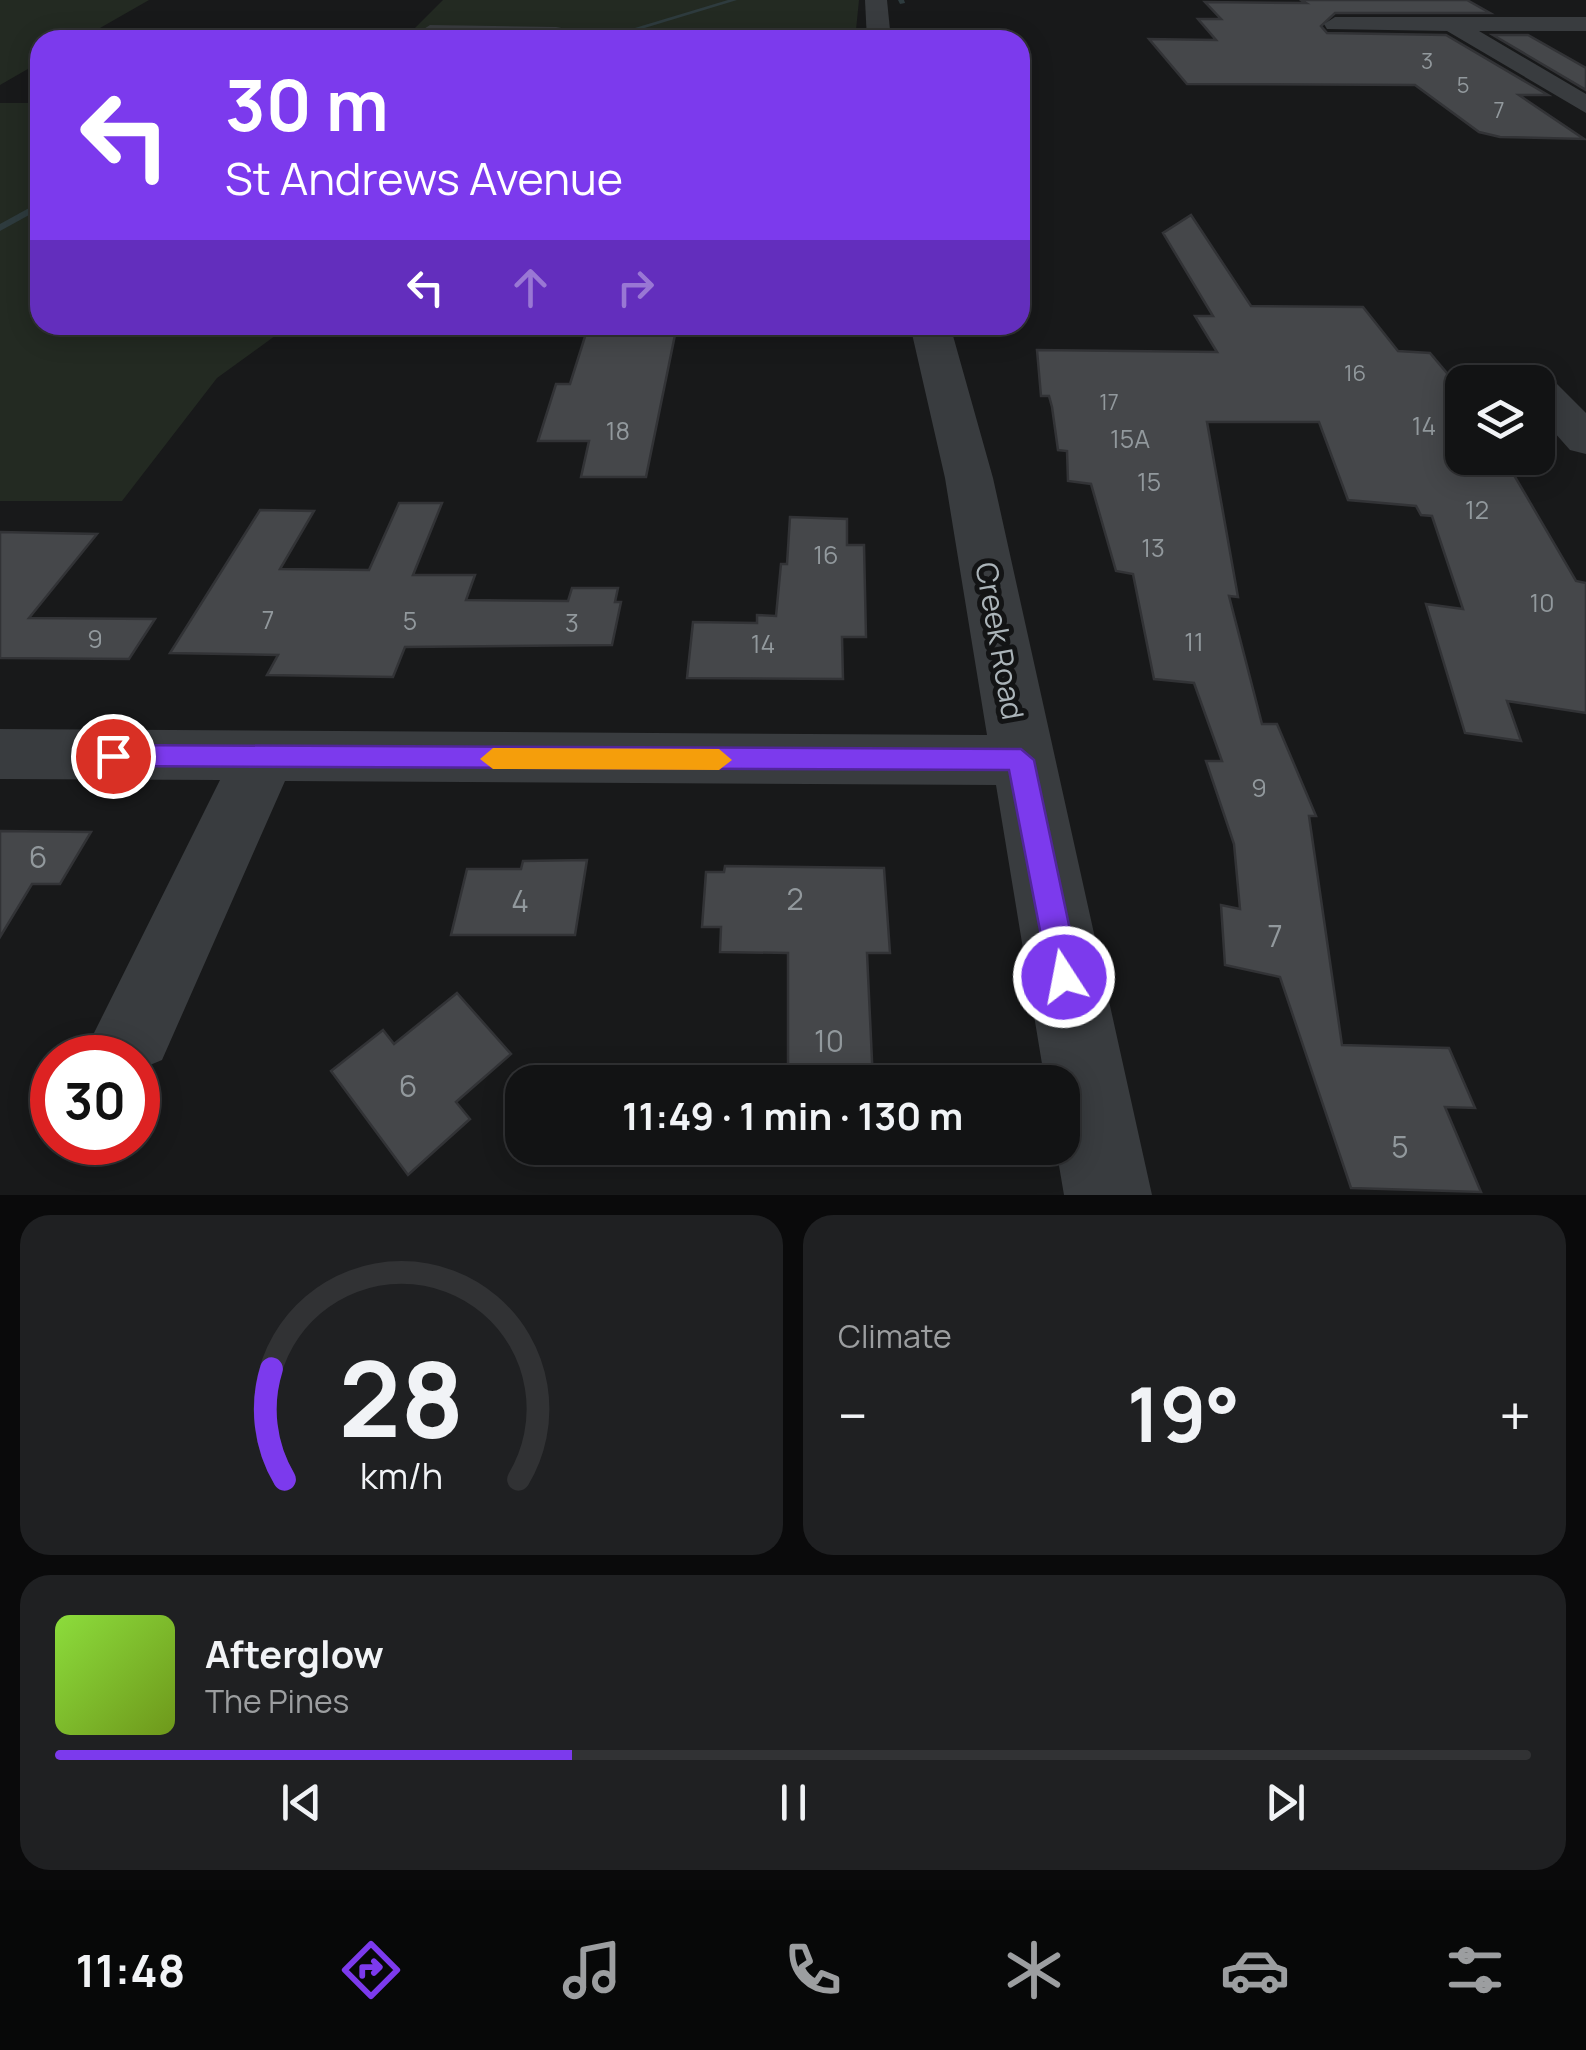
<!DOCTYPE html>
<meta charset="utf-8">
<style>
body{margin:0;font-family:Manrope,sans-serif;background:#1f2022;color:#f1f3f6;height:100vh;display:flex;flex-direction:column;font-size:38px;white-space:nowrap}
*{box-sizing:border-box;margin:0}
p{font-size:32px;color:#9c9ea0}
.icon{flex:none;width:55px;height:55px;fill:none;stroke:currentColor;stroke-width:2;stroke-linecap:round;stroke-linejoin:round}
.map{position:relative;height:1195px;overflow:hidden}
.details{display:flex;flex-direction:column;gap:20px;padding:20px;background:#0a0a0b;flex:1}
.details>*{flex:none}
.banner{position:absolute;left:30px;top:30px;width:1000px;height:305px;border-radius:30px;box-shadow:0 5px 25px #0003,0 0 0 2px #313234;background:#7c3aed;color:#fff;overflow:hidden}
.controls{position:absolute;left:1445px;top:365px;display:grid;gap:20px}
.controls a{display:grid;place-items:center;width:110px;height:110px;border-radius:20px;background:#121314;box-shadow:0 5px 25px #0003,0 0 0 2px #313234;font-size:50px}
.speed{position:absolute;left:30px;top:1035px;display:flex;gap:20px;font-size:50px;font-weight:700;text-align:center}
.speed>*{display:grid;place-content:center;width:130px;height:130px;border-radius:50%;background:#121314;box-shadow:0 5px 25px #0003,0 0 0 2px #313234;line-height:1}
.speed .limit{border:15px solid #d22;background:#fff;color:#111}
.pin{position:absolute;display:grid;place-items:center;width:85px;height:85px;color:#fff;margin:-42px;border:5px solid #fff;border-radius:50%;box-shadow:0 2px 10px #0007}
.me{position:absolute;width:110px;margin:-55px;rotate:349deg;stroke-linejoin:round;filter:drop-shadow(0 0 8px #0008)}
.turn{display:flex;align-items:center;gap:35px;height:210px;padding:0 30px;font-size:45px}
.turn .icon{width:130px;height:130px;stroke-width:2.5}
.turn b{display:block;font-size:70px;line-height:85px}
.lanes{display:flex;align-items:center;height:95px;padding:0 30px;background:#0003;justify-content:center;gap:50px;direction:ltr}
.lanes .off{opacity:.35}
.big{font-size:75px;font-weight:700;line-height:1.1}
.details .tile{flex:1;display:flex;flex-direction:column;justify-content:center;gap:15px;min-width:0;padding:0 35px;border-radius:30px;background:#1f2022}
.details .dial{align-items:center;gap:0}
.dial svg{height:260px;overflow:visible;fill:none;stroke:#313234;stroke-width:7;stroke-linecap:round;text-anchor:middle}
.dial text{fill:#f1f3f6;stroke:none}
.song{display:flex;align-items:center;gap:30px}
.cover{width:120px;height:120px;border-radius:15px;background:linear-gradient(135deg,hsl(90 70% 55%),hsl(80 70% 35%))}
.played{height:10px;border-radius:5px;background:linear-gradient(90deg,#7c3aed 35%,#313234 35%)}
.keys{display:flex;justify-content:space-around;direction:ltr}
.heat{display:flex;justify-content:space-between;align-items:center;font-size:55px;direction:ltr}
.details .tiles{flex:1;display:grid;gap:20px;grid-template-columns:1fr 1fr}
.tile:last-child{grid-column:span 2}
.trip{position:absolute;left:505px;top:1065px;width:575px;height:100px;border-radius:30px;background:#121314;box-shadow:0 5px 25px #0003,0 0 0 2px #313234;font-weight:700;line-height:100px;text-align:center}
.menu{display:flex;height:160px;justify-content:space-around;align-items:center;background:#070808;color:#9c9ea0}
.menu .icon{width:70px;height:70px}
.menu .active{color:#7c3aed}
.menu b{font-size:45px;color:#f1f3f6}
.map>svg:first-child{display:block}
</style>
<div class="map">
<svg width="1586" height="1195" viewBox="0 0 1586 1195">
<rect width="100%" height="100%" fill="#18191a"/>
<!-- green -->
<g fill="#232a22">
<polygon points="0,0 149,0 79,40 40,40 40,62 0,85"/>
<polygon points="443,0 859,0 855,40 389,40 411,32"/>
<polygon points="0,103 40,103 40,325 290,325 217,378 122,501 0,501"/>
</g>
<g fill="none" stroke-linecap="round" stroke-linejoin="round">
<!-- stream -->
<g fill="#2e3b3e" fill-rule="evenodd">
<polygon points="728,0 737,0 605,40 595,40"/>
<polygon points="898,0 904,0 905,3 900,4"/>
<polygon points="40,202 40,209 0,231 0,224"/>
</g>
</g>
<!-- building -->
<g fill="#45474a" stroke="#323336" stroke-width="2.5">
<polygon points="1301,0 1467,0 1490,13 1335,13 1321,26 1327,33 1446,35 1548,95 1519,95 1584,139 1500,137 1479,132 1415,85 1187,84 1149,39 1216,40 1198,19 1221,19 1205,2 1306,3"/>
<polygon points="1493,35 1528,35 1586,68 1586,90"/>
<polygon points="1191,215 1251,306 1363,307 1398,351 1430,353 1462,391 1462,470 1514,475 1576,581 1586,583 1586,713 1507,701 1521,741 1465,733 1426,604 1463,609 1432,516 1421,515 1416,506 1348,500 1319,422 1207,422 1238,597 1229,596 1262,724 1277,724 1316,816 1309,816 1342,1045 1449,1048 1475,1108 1445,1107 1481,1192 1351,1188 1280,977 1225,965 1221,905 1240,909 1234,844 1206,761 1222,761 1194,683 1154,679 1133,574 1116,571 1091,484 1068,481 1067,451 1058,450 1052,407 1049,396 1041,396 1037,350 1217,352 1195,316 1213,316 1163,233"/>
<polygon points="677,325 646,477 581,477 589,441 538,441 556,384 570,384 588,327"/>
<polygon points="399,503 442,503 413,575 475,575 466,600 568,601 572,588 618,588 615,602 621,602 612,645 405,647 393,677 267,675 278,655 170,653 260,510 314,511 280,569 369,570"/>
<polygon points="790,517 847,519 847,545 864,545 866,637 842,637 843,679 687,678 693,622 757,623 757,615 776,616 781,564 787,564"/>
<polygon points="0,532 97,534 29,618 155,619 129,659 0,658"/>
<polygon points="0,831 91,832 60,884 32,884 0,937"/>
<polygon points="587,860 575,935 451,935 467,869 521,869 523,861"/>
<polygon points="725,866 884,868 890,953 867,953 873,1082 788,1082 788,953 720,952 721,927 702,927 706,872 724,872"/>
<polygon points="457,993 511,1054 456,1102 470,1119 408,1175 331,1071 383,1030 394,1044"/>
</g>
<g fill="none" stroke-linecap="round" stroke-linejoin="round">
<!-- minor -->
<g fill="#393c3f" fill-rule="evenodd">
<polygon points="865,0 887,0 891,40 867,40"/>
<polygon points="1335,17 1586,17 1586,31 1479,31 1586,94 1586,113 1447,31 1327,29 1324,24"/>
<polygon points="430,25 556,27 598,35 602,40 422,37 419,32"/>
<polygon points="910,325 950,325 993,478 1152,1195 1064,1195 1056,1148 1062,1148 1062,1082 1045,1082 996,785 285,781 162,1060 138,1070 138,1058 105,1058 94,1033 220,780 0,779 0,729 987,735 945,478"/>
<polygon points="1538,376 1553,380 1586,413 1586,454 1570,450 1538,414 1538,382 1521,382"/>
</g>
</g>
<!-- route -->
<polygon fill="#7c3aed" stroke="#51269a" stroke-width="2.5" points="113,745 1021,749 1034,760 1080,977 1076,988 1064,992 1053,988 1049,977 1009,770 113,766 100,756"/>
<!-- slow -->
<polygon fill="#f59e0b" points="493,748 719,749 732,760 719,770 493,769 480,759"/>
<g text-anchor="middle" stroke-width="10" stroke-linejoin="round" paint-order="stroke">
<!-- far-number labels -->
<g font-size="22" fill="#92999d">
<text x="1427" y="69">3</text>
<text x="1463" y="93">5</text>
<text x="1499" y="118">7</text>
<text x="1355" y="381">16</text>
<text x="1109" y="410">17</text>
</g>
<!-- number labels -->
<g font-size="25" fill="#92999d">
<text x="1424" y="435">14</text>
<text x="618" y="440">18</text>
<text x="1130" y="448">15A</text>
<text x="1149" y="491">15</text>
<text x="1477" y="519">12</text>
<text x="1153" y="557">13</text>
<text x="826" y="564">16</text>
<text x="1542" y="612">10</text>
<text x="268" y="629">7</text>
<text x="410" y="630">5</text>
<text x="572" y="632">3</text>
<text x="95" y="648">9</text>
<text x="1194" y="651">11</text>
<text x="763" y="653">14</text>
<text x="1259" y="797">9</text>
</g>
<!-- street labels -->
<g font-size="30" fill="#abb4b9" stroke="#131415">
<text transform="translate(999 641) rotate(80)" y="10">Creek Road</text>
</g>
<!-- near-number labels -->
<g font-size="30" fill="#92999d">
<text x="38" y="868">6</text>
<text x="795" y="910">2</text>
<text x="520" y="912">4</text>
<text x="1275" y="947">7</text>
<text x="829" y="1052">10</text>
<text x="408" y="1097">6</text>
<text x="1400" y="1158">5</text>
</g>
</g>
</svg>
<div class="controls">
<a><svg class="icon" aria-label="layers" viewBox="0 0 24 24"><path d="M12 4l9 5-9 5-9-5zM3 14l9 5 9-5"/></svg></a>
</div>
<div class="speed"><div class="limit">30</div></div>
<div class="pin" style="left:113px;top:756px;background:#d93025"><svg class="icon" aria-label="arrive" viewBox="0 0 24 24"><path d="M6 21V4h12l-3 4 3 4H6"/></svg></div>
<svg class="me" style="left:1064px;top:977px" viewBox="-20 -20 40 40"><circle r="17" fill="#7c3aed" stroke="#fff" stroke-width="3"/><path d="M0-11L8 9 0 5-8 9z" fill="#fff"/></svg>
<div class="trip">11:49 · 1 min · 130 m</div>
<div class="banner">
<div class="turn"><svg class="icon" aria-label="left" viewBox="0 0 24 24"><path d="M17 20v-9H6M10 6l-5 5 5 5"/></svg><div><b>30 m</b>St Andrews Avenue</div></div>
<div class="lanes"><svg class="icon" aria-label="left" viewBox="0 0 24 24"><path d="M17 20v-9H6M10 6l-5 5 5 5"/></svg><svg class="icon off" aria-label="ahead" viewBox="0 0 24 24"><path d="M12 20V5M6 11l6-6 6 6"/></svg><svg class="icon off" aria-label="right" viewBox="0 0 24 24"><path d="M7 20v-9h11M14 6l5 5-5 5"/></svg></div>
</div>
</div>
<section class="details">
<div class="tiles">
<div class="tile dial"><svg viewBox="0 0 100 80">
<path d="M14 69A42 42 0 1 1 86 69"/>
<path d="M14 69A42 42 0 0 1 10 35" stroke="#7c3aed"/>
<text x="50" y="56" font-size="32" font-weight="700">28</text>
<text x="50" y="72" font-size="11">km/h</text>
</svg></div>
<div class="tile"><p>Climate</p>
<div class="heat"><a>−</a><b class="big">19°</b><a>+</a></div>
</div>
<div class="tile">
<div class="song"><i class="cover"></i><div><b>Afterglow</b><p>The Pines</p></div></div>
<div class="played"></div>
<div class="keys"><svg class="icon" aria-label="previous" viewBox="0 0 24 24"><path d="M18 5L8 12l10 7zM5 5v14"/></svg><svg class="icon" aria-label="pause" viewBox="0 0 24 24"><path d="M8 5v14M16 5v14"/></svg><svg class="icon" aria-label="next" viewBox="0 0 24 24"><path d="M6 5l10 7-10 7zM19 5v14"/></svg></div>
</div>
</div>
</section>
<nav class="menu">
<b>11:48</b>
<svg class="icon active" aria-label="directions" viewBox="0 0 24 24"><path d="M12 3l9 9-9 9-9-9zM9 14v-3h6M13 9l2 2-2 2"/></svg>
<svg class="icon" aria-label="music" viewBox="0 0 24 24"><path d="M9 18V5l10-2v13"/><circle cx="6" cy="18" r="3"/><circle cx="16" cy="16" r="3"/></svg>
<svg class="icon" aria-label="phone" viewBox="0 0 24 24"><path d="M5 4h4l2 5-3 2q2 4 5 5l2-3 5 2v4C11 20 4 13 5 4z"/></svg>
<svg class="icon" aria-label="climate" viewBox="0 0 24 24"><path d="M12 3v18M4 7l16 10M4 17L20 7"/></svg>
<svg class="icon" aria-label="car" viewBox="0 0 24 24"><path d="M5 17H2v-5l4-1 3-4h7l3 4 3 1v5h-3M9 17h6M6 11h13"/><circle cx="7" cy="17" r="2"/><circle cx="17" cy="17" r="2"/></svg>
<svg class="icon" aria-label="filters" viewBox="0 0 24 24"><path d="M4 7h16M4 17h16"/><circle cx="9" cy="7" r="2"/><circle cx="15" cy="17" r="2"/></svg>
</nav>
